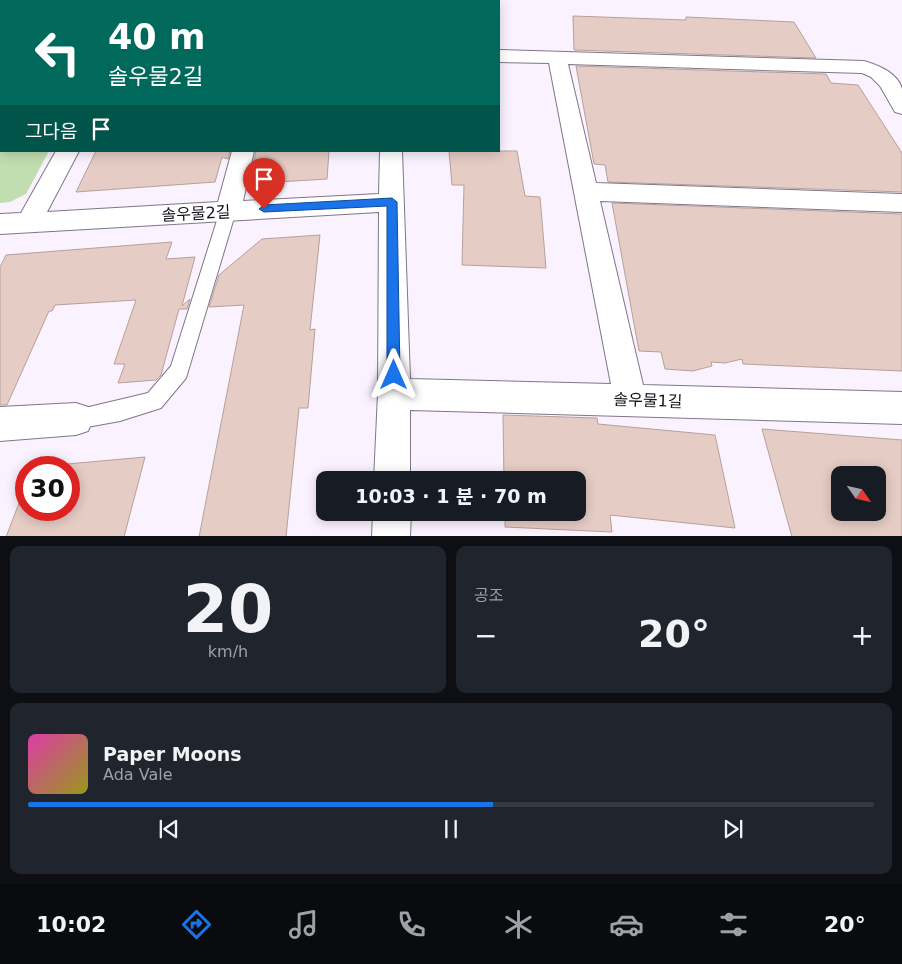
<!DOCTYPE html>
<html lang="ko">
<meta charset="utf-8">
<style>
body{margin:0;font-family:"DejaVu Sans","Noto Sans KR",sans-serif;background:#20242c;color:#f1f3f6;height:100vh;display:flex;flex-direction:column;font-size:19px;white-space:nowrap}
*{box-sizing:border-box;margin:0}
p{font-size:16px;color:#9ea1a6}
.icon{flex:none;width:28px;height:28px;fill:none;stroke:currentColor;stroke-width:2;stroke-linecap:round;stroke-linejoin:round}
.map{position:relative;height:536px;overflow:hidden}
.drawer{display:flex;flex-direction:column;gap:10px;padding:10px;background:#0d0f14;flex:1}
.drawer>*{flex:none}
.top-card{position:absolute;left:0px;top:0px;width:500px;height:152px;box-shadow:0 2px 12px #0003;background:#00695c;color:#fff;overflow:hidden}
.needle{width:32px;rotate:124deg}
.buttons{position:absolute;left:831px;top:466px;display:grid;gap:10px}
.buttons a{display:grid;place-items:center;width:55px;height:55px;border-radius:10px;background:#171b24;box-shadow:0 2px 12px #0003;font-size:25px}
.speed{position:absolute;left:15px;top:456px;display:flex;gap:10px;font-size:25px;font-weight:700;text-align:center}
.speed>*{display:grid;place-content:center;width:65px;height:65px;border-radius:50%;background:#171b24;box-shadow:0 2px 12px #0003;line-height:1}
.speed .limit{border:8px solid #d22;background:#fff;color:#111}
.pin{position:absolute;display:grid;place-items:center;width:42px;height:42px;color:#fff;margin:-51px -21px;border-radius:50% 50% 50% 0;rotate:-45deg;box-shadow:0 0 5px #0007}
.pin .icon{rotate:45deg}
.me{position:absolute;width:55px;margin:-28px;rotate:0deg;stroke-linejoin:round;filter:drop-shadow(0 0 4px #0008)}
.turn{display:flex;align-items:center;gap:18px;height:105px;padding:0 25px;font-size:22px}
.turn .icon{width:65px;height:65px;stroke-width:2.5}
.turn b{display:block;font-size:35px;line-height:42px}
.then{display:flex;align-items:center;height:48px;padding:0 25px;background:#0003;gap:10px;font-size:19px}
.big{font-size:38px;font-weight:700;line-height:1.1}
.drawer .card{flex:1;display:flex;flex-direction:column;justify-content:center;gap:8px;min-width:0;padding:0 18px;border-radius:10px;background:#20242c}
.drawer .dial{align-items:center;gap:0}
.dial b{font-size:65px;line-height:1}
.song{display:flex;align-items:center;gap:15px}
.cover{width:60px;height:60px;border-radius:8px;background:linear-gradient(135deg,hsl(320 70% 55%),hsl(60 70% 35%))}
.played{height:5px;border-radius:2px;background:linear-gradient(90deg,#1a73e8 55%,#363941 55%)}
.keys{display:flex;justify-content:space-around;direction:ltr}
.heat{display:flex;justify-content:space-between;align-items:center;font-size:28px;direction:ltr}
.drawer .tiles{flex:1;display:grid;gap:10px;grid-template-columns:1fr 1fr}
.card:last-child{grid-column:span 2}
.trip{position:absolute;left:316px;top:471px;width:270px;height:50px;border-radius:10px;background:#171b24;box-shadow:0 2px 12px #0003;font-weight:700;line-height:50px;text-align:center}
.tabs{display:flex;height:80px;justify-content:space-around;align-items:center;background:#090b0e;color:#9ea1a6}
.tabs .icon{width:35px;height:35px}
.tabs .selected{color:#1a73e8}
.tabs b{font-size:22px;color:#f1f3f6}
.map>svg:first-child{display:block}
</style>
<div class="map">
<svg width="902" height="537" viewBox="0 0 902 537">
<rect width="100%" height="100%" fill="#faf2ff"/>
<!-- green -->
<polygon fill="#c1deb0" points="0,94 1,151 49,151 26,194 10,202 0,203"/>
<!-- building -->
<g fill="#e5ccc5" stroke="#b8a099" fill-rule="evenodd">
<polygon points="573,16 686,20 686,17 794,22 816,58 574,50"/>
<polygon points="576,66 826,74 831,83 858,85 902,153 902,192 608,182 605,165 594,164"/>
<polygon points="96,151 230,151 228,159 222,157 215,182 76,192"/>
<polygon points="256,151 329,151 327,179 278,182 252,170"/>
<polygon points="449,151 517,151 525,196 540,197 546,268 462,265 464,185 452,185"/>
<polygon points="612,203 902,214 902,371 743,364 742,359 725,363 711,362 712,366 693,371 665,369 661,352 639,351"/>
<polygon points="320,235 310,330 315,329 308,408 299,408 286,537 199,537 244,305 209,307 219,275 262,239"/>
<polygon points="172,242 166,259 195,257 182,306 190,299 187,309 179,309 161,375 156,380 118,383 125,364 114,364 136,300 55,305 52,311 49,311 7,405 0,405 0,267 6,255"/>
<polygon points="503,415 597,418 598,424 715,435 735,528 610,515 612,532 505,527 505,512 578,512 578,480 504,480"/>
<path d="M762 429 902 440V537H792ZM840 475H878V512H840Z"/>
<polygon points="145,457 124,537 6,537 26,485 26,510 69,510 69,468 34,467"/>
</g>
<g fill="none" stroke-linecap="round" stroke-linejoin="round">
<defs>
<polygon id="service" points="228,205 234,207 236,211 186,378 161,408 120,421 76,429 68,426 65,419 68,412 148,393 171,366 220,211 222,207"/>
<g id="minor">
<rect x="272" y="0" width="16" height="1"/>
<rect x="383" y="0" width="16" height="1"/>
<path d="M499 50 864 61C878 65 898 73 902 89 902 96 902 106 902 114L895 112 880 86 871 77 862 73 568 64 596 183 902 194V212L600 201 643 385 902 392V424L410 410V480H374L378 394 379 212 0 234V214L21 213 56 151H79L47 212 218 202 232 151H254L243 201 379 194 380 151H402L410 379 611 384 549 63 499 62Z"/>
<polygon points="76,403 88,407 93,419 88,431 76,435 0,441 0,407"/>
<polygon points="373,512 411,512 410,537 372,537"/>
</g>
</defs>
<!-- service casing -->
<use href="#service" stroke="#817688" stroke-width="2"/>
<!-- minor casing -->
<use href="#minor" stroke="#817688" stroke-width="2"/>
<!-- service -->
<use href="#service" fill="#fff" fill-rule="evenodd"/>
<!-- minor -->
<use href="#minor" fill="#fff" fill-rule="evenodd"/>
</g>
<!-- route -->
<polygon fill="#1a73e8" stroke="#114b97" points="392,198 397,202 400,375 398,379 394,381 389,379 387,375 387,206 264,212 259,209 264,205"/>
<g text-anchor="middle" stroke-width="4" stroke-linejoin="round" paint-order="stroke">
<!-- street labels -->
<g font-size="16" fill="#171219" stroke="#fff">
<text transform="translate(196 213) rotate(-3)" y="6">솔우물2길</text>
<text transform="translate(648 400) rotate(2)" y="6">솔우물1길</text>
</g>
</g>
</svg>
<div class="buttons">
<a><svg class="needle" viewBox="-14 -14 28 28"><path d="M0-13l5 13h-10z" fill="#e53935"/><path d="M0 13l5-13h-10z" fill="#9ea1a6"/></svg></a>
</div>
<div class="speed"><div class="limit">30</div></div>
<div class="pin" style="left:264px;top:209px;background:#d93025"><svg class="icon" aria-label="arrive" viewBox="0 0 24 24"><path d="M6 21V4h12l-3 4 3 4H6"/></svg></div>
<svg class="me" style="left:394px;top:375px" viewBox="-20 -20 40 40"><path d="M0-17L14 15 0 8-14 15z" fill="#1a73e8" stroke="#fff" stroke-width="4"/></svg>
<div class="trip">10:03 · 1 분 · 70 m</div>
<div class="top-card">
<div class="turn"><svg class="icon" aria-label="left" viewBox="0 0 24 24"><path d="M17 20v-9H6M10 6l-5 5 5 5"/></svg><div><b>40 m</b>솔우물2길</div></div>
<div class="then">그다음<svg class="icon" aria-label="arrive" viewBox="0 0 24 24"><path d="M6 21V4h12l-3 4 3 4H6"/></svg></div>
</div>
</div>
<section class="drawer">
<div class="tiles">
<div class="card dial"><b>20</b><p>km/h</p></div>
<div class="card"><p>공조</p>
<div class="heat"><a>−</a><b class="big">20°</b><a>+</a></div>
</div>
<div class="card">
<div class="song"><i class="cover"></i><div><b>Paper Moons</b><p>Ada Vale</p></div></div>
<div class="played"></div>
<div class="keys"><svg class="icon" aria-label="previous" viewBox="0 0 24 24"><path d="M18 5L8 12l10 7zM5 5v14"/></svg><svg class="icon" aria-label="pause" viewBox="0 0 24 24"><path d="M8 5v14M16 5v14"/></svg><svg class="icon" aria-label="next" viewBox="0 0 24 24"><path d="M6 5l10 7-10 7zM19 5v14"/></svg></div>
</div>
</div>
</section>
<nav class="tabs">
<b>10:02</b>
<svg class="icon selected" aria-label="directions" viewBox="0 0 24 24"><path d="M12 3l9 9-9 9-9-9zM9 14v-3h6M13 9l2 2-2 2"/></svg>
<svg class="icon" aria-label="music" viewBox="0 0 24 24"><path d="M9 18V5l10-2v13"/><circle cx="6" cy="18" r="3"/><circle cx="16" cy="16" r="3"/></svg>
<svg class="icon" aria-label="phone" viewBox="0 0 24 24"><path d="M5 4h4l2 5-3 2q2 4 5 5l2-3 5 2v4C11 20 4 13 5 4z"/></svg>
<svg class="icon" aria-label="climate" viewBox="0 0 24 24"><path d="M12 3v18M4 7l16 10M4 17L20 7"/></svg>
<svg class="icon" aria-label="car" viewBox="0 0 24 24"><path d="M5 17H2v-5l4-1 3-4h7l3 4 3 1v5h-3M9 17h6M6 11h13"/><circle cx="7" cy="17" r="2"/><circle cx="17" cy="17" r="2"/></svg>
<svg class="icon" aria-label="filters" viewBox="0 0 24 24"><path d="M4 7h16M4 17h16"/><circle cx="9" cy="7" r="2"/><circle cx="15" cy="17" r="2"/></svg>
<b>20°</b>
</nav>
